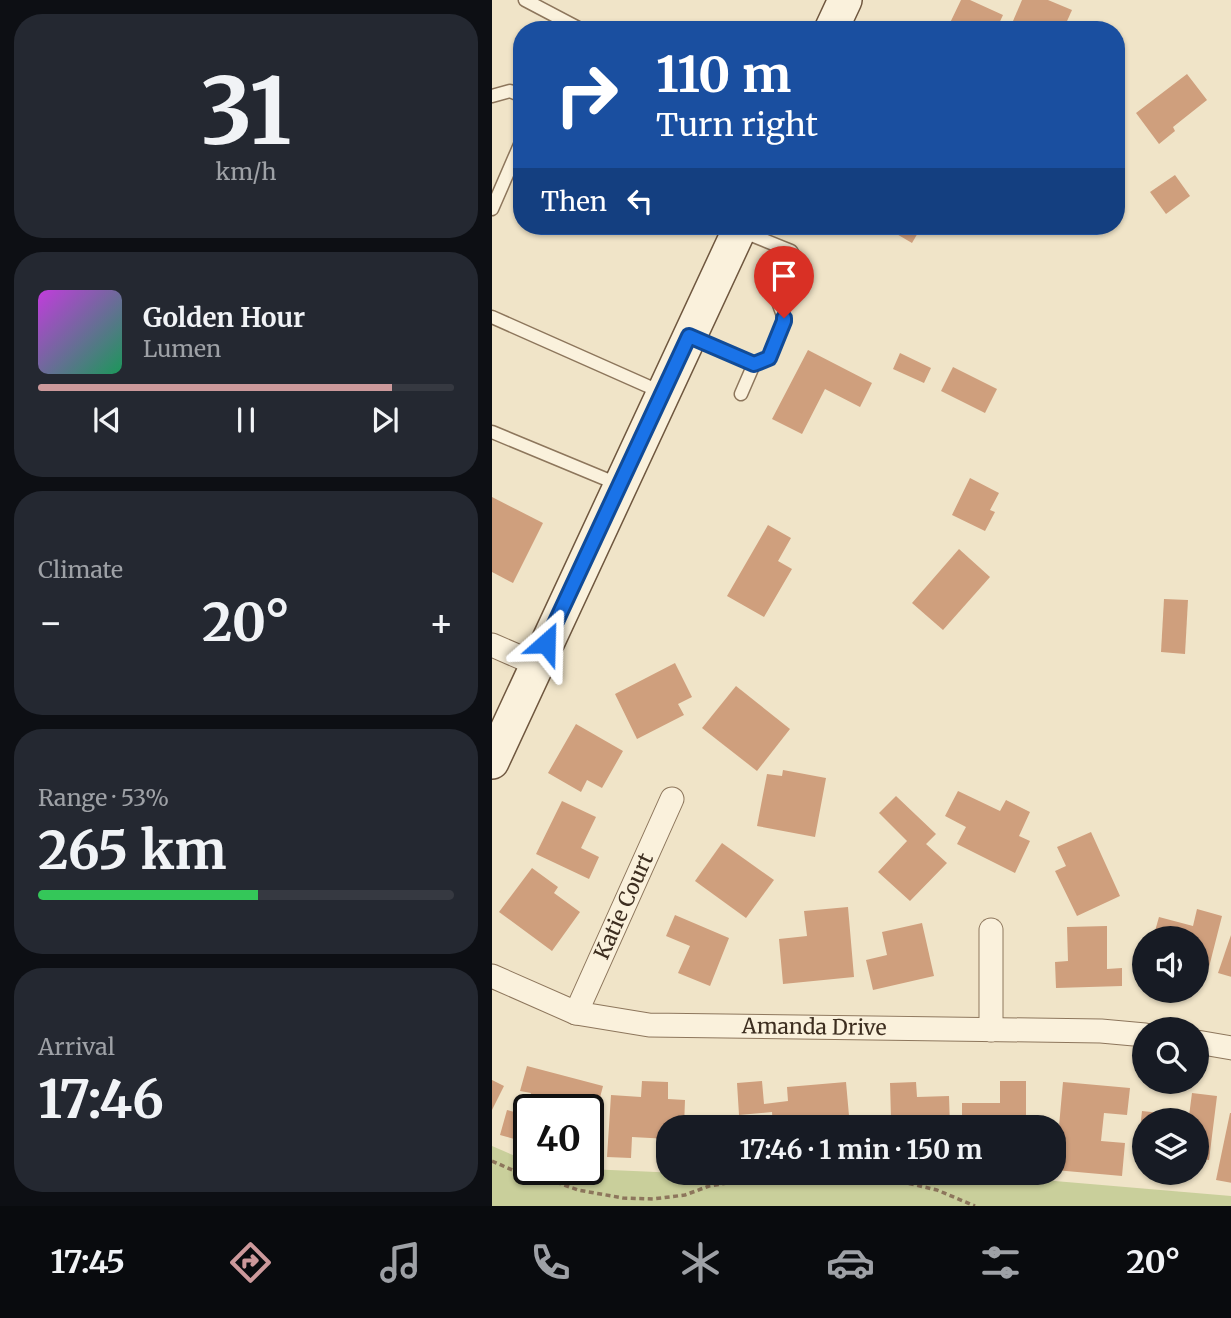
<!DOCTYPE html>
<meta charset="utf-8">
<style>
body{margin:0;font-family:Merriweather,serif;background:#242831;color:#f1f3f6;height:100vh;display:flex;flex-direction:column;font-size:26px;white-space:nowrap}
*{box-sizing:border-box;margin:0}
p{font-size:23px;color:#9ea1a6}
.icon{flex:none;width:38px;height:38px;fill:none;stroke:currentColor;stroke-width:2;stroke-linecap:round;stroke-linejoin:round}
.map{position:relative;flex:1;overflow:hidden}
.drawer{display:flex;flex-direction:column;gap:14px;padding:14px;background:#0d0f14;width:492px}
.drawer>*{flex:none}
.hud{position:absolute;left:21px;top:21px;width:612px;height:214px;border-radius:28px;box-shadow:0 2px 5px #0004;background:#1a4fa0;color:#fff;overflow:hidden}
.controls{position:absolute;left:640px;top:926px;display:grid;gap:14px}
.controls a{display:grid;place-items:center;width:77px;height:77px;border-radius:50%;background:#171b24;box-shadow:0 2px 5px #0004;font-size:35px}
.speed{position:absolute;left:21px;top:1094px;display:flex;gap:14px;font-size:35px;font-weight:700;text-align:center}
.speed>*{display:grid;place-content:center;width:91px;height:91px;border-radius:50%;background:#171b24;box-shadow:0 2px 5px #0004;line-height:1}
.speed .limit{border:4px solid #111;border-radius:10px;background:#fff;color:#111}
.pin{position:absolute;display:grid;place-items:center;width:60px;height:60px;color:#fff;margin:-72px -30px;border-radius:50% 50% 50% 0;rotate:-45deg;box-shadow:0 0 7px #0007}
.pin .icon{rotate:45deg}
.me{position:absolute;width:77px;margin:-38px;rotate:25deg;stroke-linejoin:round;filter:drop-shadow(0 0 5px #0008)}
.turn{display:flex;align-items:center;gap:24px;height:147px;padding:0 28px;font-size:32px}
.turn .icon{width:91px;height:91px;stroke-width:2.5}
.turn b{display:block;font-size:49px;line-height:60px}
.then{display:flex;align-items:center;height:66px;padding:0 28px;background:#0003;gap:14px;font-size:26px}
.big{font-size:52px;font-weight:700;line-height:1.1}
.drawer .card{flex:1;display:flex;flex-direction:column;justify-content:center;gap:10px;min-width:0;padding:0 24px;border-radius:28px;background:#242831}
.drawer .dial{align-items:center;gap:0}
.dial b{font-size:91px;line-height:1}
.song{display:flex;align-items:center;gap:21px}
.cover{width:84px;height:84px;border-radius:10px;background:linear-gradient(135deg,hsl(290 70% 55%),hsl(150 70% 35%))}
.played{height:7px;border-radius:4px;background:linear-gradient(90deg,#cc999b 85%,#363941 85%)}
.keys{display:flex;justify-content:space-around;direction:ltr}
.heat{display:flex;justify-content:space-between;align-items:center;font-size:38px;direction:ltr}
.charge{height:10px;border-radius:5px;background:linear-gradient(90deg,#34c759 53%,#363941 0)}
.trip{position:absolute;left:164px;top:1115px;width:410px;height:70px;border-radius:28px;background:#171b24;box-shadow:0 2px 5px #0004;font-weight:700;line-height:70px;text-align:center}
.tabs{display:flex;height:112px;justify-content:space-around;align-items:center;background:#090b0e;color:#9ea1a6}
.tabs .icon{width:49px;height:49px}
.tabs .current{color:#cc999b}
.tabs b{font-size:32px;color:#f1f3f6}
main{display:flex;flex:1;min-height:0}
.map>svg:first-child{display:block}
</style>
<main>
<section class="drawer">
<div class="card dial"><b>31</b><p>km/h</p></div>
<div class="card">
<div class="song"><i class="cover"></i><div><b>Golden Hour</b><p>Lumen</p></div></div>
<div class="played"></div>
<div class="keys"><svg class="icon" aria-label="previous" viewBox="0 0 24 24"><path d="M18 5L8 12l10 7zM5 5v14"/></svg><svg class="icon" aria-label="pause" viewBox="0 0 24 24"><path d="M8 5v14M16 5v14"/></svg><svg class="icon" aria-label="next" viewBox="0 0 24 24"><path d="M6 5l10 7-10 7zM19 5v14"/></svg></div>
</div>
<div class="card"><p>Climate</p>
<div class="heat"><a>−</a><b class="big">20°</b><a>+</a></div>
</div>
<div class="card"><p>Range · 53%</p><b class="big">265 km</b><div class="charge"></div></div>
<div class="card"><p>Arrival</p><b class="big">17:46</b></div>
</section>
<div class="map">
<svg width="740" height="1206" viewBox="0 0 740 1206">
<rect width="100%" height="100%" fill="#f0e4c8"/>
<!-- green -->
<polygon fill="#c9cf9b" points="0,1146 37,1162 37,1169 96,1169 280,1177 551,1180 739,1196 739,1206 0,1206"/>
<!-- building -->
<g fill="#cf9f7d">
<polygon points="469,0 478,0 511,15 504,30 464,30 464,28 457,25"/>
<polygon points="530,0 556,0 580,10 571,30 541,30 521,21"/>
<polygon points="695,74 715,100 681,127 683,131 667,144 644,113"/>
<polygon points="683,175 698,196 674,214 658,192"/>
<polygon points="391,226 430,226 420,243"/>
<polygon points="316,350 380,383 368,407 333,389 310,434 280,419"/>
<polygon points="408,353 439,368 432,383 401,369"/>
<polygon points="461,367 505,389 493,413 449,391"/>
<polygon points="478,478 507,493 498,510 503,512 493,531 460,515"/>
<polygon points="0,497 51,523 21,583 0,572"/>
<polygon points="276,525 299,538 286,561 300,569 272,617 235,596"/>
<polygon points="467,549 498,577 451,630 420,603"/>
<polygon points="672,599 696,600 693,654 669,652"/>
<polygon points="183,663 200,697 186,704 192,715 145,739 123,694"/>
<polygon points="244,686 298,729 265,771 210,728"/>
<polygon points="84,724 131,751 110,788 95,780 89,792 56,773"/>
<polygon points="291,770 334,778 323,837 265,826 275,774 290,776"/>
<polygon points="466,791 508,811 514,800 538,812 527,836 538,841 523,873 465,844 474,827 453,816"/>
<polygon points="404,796 444,834 434,844 455,863 418,901 386,872 415,841 387,813"/>
<polygon points="70,801 104,817 89,848 107,857 97,879 44,854"/>
<polygon points="599,832 628,896 585,916 563,871 574,866 565,847"/>
<polygon points="230,843 282,880 254,918 203,881"/>
<polygon points="40,868 66,887 62,893 88,912 60,951 7,912"/>
<polygon points="356,907 362,977 291,984 287,939 315,936 312,911"/>
<polygon points="705,909 730,916 716,971 705,969 705,938 661,938 667,917 701,926"/>
<polygon points="183,915 237,938 218,986 186,973 198,946 174,936"/>
<polygon points="430,923 442,976 381,990 374,960 395,955 390,932"/>
<polygon points="615,926 615,969 630,968 630,986 564,988 563,962 576,961 575,927"/>
<polygon points="739,935 740,936 740,977 726,973"/>
<polygon points="35,1066 111,1086 97,1140 96,1110 37,1110 37,1143 8,1135 15,1110 33,1115 39,1093 28,1091"/>
<polygon points="0,1080 12,1086 0,1110"/>
<polygon points="150,1081 176,1082 176,1099 193,1100 192,1127 177,1127 177,1139 140,1137 139,1158 115,1157 119,1095 149,1097"/>
<polygon points="270,1081 272,1104 296,1101 295,1087 354,1082 358,1127 281,1127 280,1112 247,1115 245,1083"/>
<polygon points="508,1081 534,1081 534,1116 554,1116 554,1127 470,1127 470,1103 508,1103"/>
<polygon points="424,1082 425,1097 457,1096 458,1127 387,1127 387,1118 399,1118 398,1083"/>
<polygon points="571,1082 638,1088 635,1115 612,1113 609,1141 633,1143 630,1176 563,1170"/>
<polygon points="700,1093 725,1096 717,1160 705,1158 705,1120 653,1120 653,1157 645,1156 650,1111 697,1116"/>
<polygon points="738,1113 740,1113 740,1183 724,1180"/>
</g>
<g fill="none" stroke-linecap="round" stroke-linejoin="round">
<defs>
<g id="lane">
<polyline points="33,0 90,30"/>
<polyline points="0,96 18,91 30,96"/>
<polyline points="0,209 30,140"/>
<polyline points="247,230 299,251 304,259 286,302 293,321 277,358 262,364 249,394"/>
<polyline points="0,317 169,392"/>
<polyline points="198,337 262,364"/>
<polyline points="0,432 128,485"/>
</g>
<g id="street">
<polyline points="0,645 44,664"/>
<path id="s1" d="M0 976 84 1013 157 1025 609 1031 653 1035"/>
<path id="s2" d="M84 1013 180 799"/>
<polyline points="499,1030 499,930"/>
<polyline points="705,1042 740,1048"/>
</g>
<g id="secondary">
<polyline points="339,30 353,0"/>
<polyline points="0,762 249,226"/>
</g>
</defs>
<!-- lane casing -->
<use href="#lane" stroke="#8d765c" stroke-width="15"/>
<!-- street casing -->
<use href="#street" stroke="#8d765c" stroke-width="25"/>
<!-- secondary casing -->
<use href="#secondary" stroke="#6f573f" stroke-width="36"/>
<!-- path -->
<polyline stroke="#8d765c" stroke-width="3.5" stroke-dasharray="5 3.5" stroke-linecap="butt" points="0,1161 27,1173 61,1181 86,1190 131,1198 161,1199 193,1195 217,1186 248,1181 415,1183 445,1190 483,1206"/>
<!-- lane -->
<use href="#lane" stroke="#faf1dc" stroke-width="12"/>
<!-- street -->
<use href="#street" stroke="#faf1dc" stroke-width="23"/>
<!-- secondary -->
<use href="#secondary" stroke="#faf1dc" stroke-width="33"/>
</g>
<g fill="none" stroke-linecap="round" stroke-linejoin="round">
<defs>
<polyline id="route" points="54,643 197,336 262,364 277,358 292,321 292,318"/>
</defs>
<!-- route casing -->
<use href="#route" stroke="#114b97" stroke-width="18"/>
<!-- route -->
<use href="#route" stroke="#1a73e8" stroke-width="12"/>
</g>
<g text-anchor="middle" stroke-width="7" stroke-linejoin="round" paint-order="stroke">
<!-- street labels -->
<g font-size="21" fill="#3d2e20" stroke="#f7eed8">
<text dy="7" stroke="none"><textPath href="#s2" startOffset="117">Katie Court</textPath></text>
<text dy="7" stroke="none"><textPath href="#s1" startOffset="331">Amanda Drive</textPath></text>
</g>
</g>
</svg>
<div class="controls">
<a><svg class="icon" aria-label="sound" viewBox="0 0 24 24"><path d="M4 9h4l5-4v14l-5-4H4zM17 9q2 3 0 6"/></svg></a>
<a><svg class="icon" aria-label="search" viewBox="0 0 24 24"><circle cx="10" cy="10" r="6"/><path d="M15 15l6 6"/></svg></a>
<a><svg class="icon" aria-label="layers" viewBox="0 0 24 24"><path d="M12 4l9 5-9 5-9-5zM3 14l9 5 9-5"/></svg></a>
</div>
<div class="speed"><div class="limit">40</div></div>
<div class="pin" style="left:292px;top:318px;background:#d93025"><svg class="icon" aria-label="arrive" viewBox="0 0 24 24"><path d="M6 21V4h12l-3 4 3 4H6"/></svg></div>
<svg class="me" style="left:54px;top:643px" viewBox="-20 -20 40 40"><path d="M0-17L14 15 0 8-14 15z" fill="#1a73e8" stroke="#fff" stroke-width="4"/></svg>
<div class="trip">17:46 · 1 min · 150 m</div>
<div class="hud">
<div class="turn"><svg class="icon" aria-label="right" viewBox="0 0 24 24"><path d="M7 20v-9h11M14 6l5 5-5 5"/></svg><div><b>110 m</b>Turn right</div></div>
<div class="then">Then<svg class="icon" aria-label="left" viewBox="0 0 24 24"><path d="M17 20v-9H6M10 6l-5 5 5 5"/></svg></div>
</div>
</div>
</main>
<nav class="tabs">
<b>17:45</b>
<svg class="icon current" aria-label="directions" viewBox="0 0 24 24"><path d="M12 3l9 9-9 9-9-9zM9 14v-3h6M13 9l2 2-2 2"/></svg>
<svg class="icon" aria-label="music" viewBox="0 0 24 24"><path d="M9 18V5l10-2v13"/><circle cx="6" cy="18" r="3"/><circle cx="16" cy="16" r="3"/></svg>
<svg class="icon" aria-label="phone" viewBox="0 0 24 24"><path d="M5 4h4l2 5-3 2q2 4 5 5l2-3 5 2v4C11 20 4 13 5 4z"/></svg>
<svg class="icon" aria-label="climate" viewBox="0 0 24 24"><path d="M12 3v18M4 7l16 10M4 17L20 7"/></svg>
<svg class="icon" aria-label="car" viewBox="0 0 24 24"><path d="M5 17H2v-5l4-1 3-4h7l3 4 3 1v5h-3M9 17h6M6 11h13"/><circle cx="7" cy="17" r="2"/><circle cx="17" cy="17" r="2"/></svg>
<svg class="icon" aria-label="filters" viewBox="0 0 24 24"><path d="M4 7h16M4 17h16"/><circle cx="9" cy="7" r="2"/><circle cx="15" cy="17" r="2"/></svg>
<b>20°</b>
</nav>
